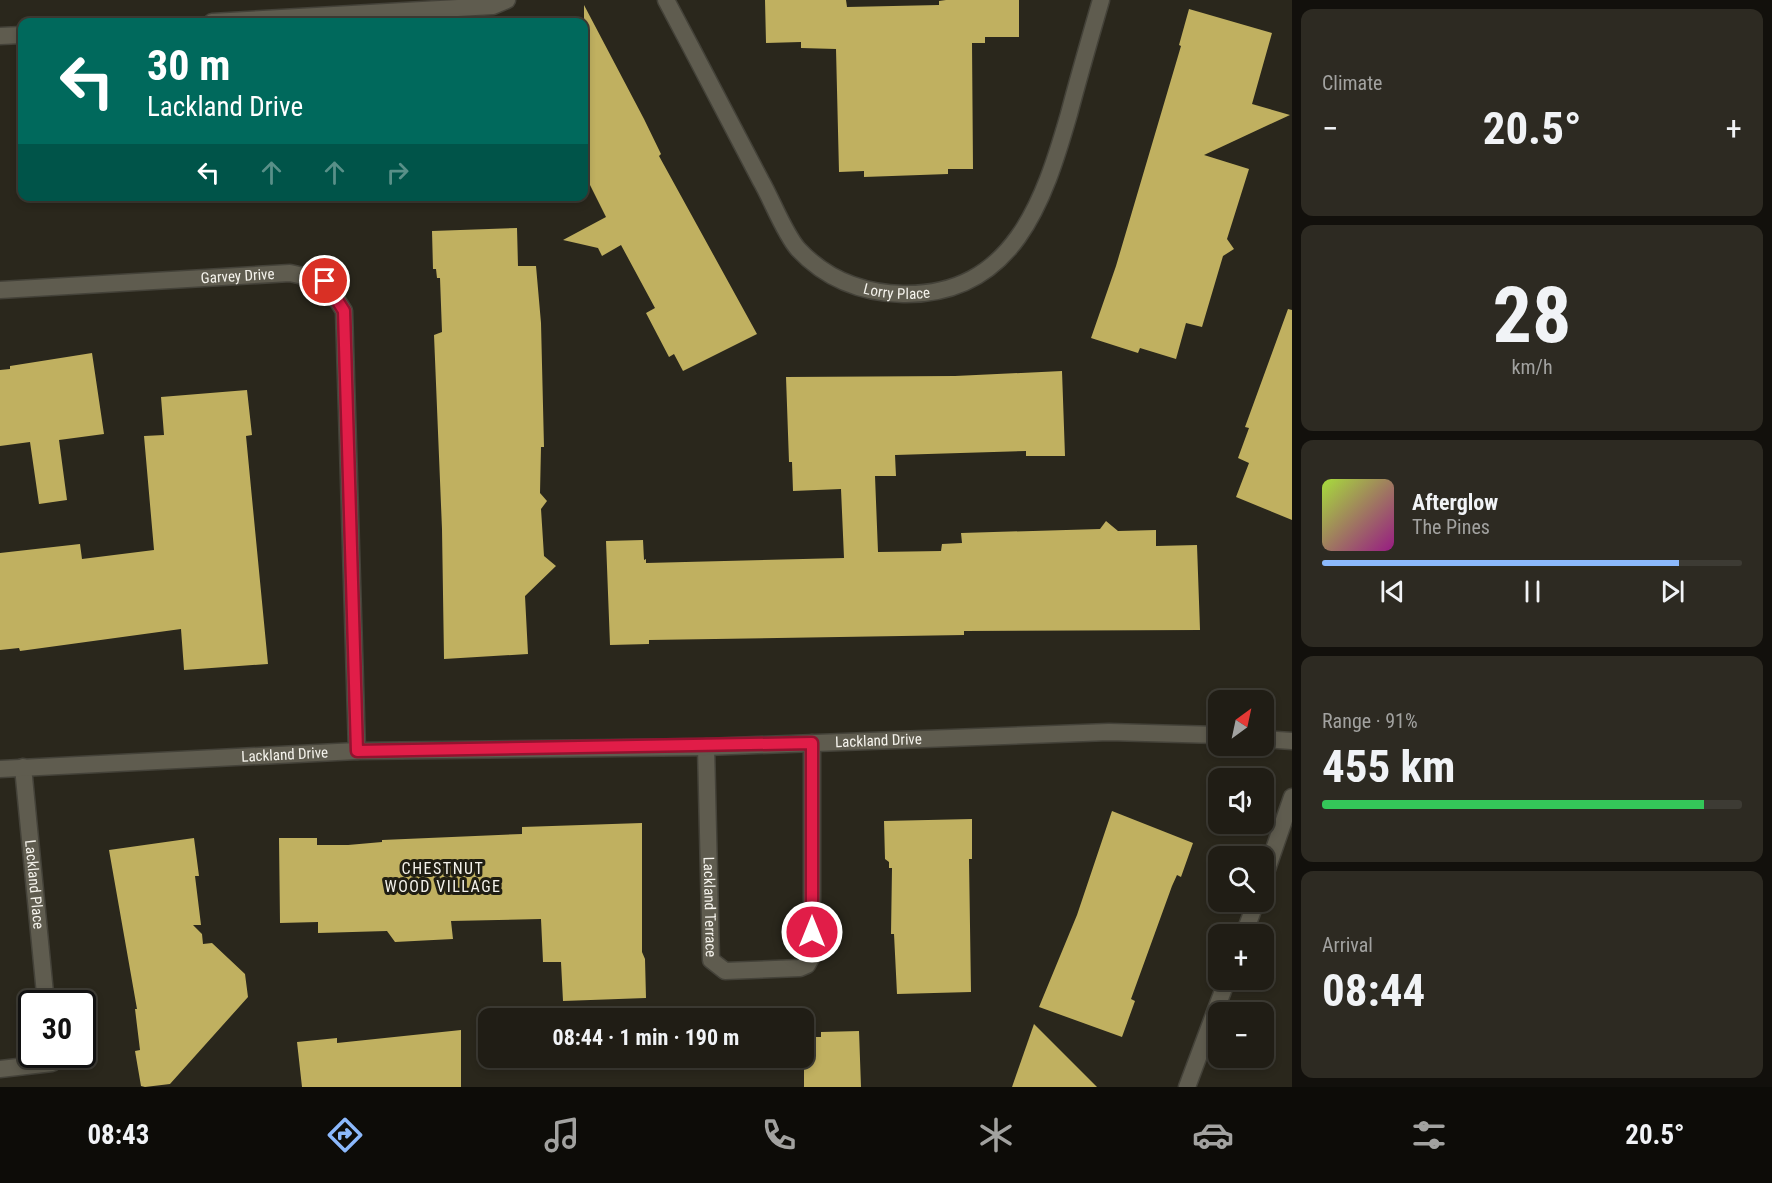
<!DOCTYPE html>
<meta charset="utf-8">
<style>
body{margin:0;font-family:"Roboto Condensed",sans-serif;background:#2d2a22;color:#f1f3f6;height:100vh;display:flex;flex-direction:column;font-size:22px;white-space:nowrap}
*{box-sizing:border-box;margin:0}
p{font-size:20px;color:#a2a2a0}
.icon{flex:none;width:33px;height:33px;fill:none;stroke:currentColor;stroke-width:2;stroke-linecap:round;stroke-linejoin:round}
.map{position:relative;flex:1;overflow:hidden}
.drawer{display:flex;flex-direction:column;gap:9px;padding:9px;background:#12100c;width:480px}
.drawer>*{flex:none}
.banner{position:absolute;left:18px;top:18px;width:570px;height:183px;border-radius:12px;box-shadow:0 3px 9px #0003,0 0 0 2px #3d3b34;background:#00695c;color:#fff;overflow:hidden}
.needle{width:39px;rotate:33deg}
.buttons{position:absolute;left:1208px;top:690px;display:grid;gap:12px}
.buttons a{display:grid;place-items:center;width:66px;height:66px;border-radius:12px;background:#201d15;box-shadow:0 3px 9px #0003,0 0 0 2px #3d3b34;font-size:30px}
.speed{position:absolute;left:18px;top:990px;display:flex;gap:12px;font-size:30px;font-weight:700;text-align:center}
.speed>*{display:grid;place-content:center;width:78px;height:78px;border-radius:50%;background:#201d15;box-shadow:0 3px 9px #0003,0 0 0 2px #3d3b34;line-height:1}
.speed .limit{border:3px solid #111;border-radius:9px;background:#fff;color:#111}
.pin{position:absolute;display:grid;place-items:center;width:51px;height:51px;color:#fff;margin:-26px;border:3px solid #fff;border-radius:50%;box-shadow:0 2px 6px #0007}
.me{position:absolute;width:66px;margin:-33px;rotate:0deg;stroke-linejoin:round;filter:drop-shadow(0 0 4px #0008)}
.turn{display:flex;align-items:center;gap:21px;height:126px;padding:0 30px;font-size:27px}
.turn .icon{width:78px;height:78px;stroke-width:2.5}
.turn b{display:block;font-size:42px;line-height:51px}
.lanes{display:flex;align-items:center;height:57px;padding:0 30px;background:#0003;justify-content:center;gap:30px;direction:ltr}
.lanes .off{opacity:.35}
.big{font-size:45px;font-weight:700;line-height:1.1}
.drawer .widget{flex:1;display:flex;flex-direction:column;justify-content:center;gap:9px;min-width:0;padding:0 21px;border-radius:12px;background:#2d2a22}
.drawer .dial{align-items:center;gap:0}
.dial b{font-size:78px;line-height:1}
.song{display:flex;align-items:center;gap:18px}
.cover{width:72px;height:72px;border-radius:9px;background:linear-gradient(135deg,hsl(80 70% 55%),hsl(310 70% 35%))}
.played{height:6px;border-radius:3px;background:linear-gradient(90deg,#8cb9fc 85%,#3d3b34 85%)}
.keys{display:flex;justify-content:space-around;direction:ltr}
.heat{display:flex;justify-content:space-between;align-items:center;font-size:33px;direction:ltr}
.charge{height:9px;border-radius:4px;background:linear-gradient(90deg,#34c759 91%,#3d3b34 0)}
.trip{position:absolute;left:478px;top:1008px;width:336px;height:60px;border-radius:12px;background:#201d15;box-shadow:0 3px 9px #0003,0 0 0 2px #3d3b34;font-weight:700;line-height:60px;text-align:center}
.dock{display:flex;height:96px;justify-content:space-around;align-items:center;background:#0d0c08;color:#a2a2a0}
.dock .icon{width:42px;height:42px}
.dock .selected{color:#8cb9fc}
.dock b{font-size:27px;color:#f1f3f6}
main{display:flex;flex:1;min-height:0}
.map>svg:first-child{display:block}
</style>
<main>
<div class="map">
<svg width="1292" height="1087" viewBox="0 0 1292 1087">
<rect width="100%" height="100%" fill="#2a271c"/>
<!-- building -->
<g fill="#c0b060">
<polygon points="765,0 846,0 847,7 939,5 939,1 946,0 1019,0 1019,37 985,37 985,43 972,43 973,169 948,169 948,174 864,177 864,171 839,172 836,49 801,48 801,42 766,43"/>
<polygon points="584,5 644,119 661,154 659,156 757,334 683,371 674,354 669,357 646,313 655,308 621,245 602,256 598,248 563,240 606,217 584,173"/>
<polygon points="1189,9 1272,33 1252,104 1290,115 1204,155 1249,169 1227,239 1234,249 1223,256 1202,327 1186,323 1176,359 1140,348 1138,353 1091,338 1116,266 1181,46 1179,45"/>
<polygon points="517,228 518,266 536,266 541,323 544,447 541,447 540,493 547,501 541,509 544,556 556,566 525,596 528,654 444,659 442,529 434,335 442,332 440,278 437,278 436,269 433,269 432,231"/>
<polygon points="1288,309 1292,310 1292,520 1236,497 1249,463 1238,458 1249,428 1245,427"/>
<polygon points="92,353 104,434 59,440 67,500 39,504 30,442 0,446 0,370 10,369 10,366"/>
<polygon points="1062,371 1065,456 1026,456 1026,451 895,455 896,476 875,476 878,552 941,551 942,544 962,543 961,533 1100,529 1106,521 1118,531 1156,530 1156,546 1197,545 1200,630 964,631 964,635 649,640 649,644 610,645 606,541 643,540 644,560 646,559 646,563 844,558 841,489 793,491 792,462 789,462 786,377 955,376"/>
<polygon points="247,390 252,435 246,436 268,664 184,670 181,629 20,651 19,648 0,650 0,553 80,544 82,559 154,550 144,436 164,435 161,397"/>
<polygon points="1112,811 1193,843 1181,877 1177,875 1172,886 1131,999 1135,1001 1122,1037 1039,1007 1077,915"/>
<polygon points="972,819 972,859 969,859 971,992 897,994 894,934 891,934 892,868 889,868 889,862 885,859 884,821"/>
<polygon points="642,823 642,952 645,959 646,998 563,1001 561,962 543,962 541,919 451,921 453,939 395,942 387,931 318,933 318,922 280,923 279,838 317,838 317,845 348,845 382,842 382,840 522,834 522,827"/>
<polygon points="194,838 199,876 195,876 201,925 193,925 202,934 203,944 212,943 245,974 248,997 170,1084 145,1087 141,1086 135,1051 140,1050 135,1009 137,1009 109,850"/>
<polygon points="1034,1024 1097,1087 1012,1087"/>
<polygon points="461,1030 461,1087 302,1087 297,1042 337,1038 337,1043"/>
<polygon points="859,1031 861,1087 804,1087 804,1041 811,1041 810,1037 821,1037 821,1032"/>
</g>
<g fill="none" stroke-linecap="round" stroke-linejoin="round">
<defs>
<g id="service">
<polyline points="212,22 493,6 507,0"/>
<polyline points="0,36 22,35"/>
</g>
<g id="minor">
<path id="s1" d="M666 0C698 60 729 120 761 181 772 200 784 233 798 249 826 279 863 293 903 294 1013 296 1044 201 1069 114 1079 76 1090 38 1101 0"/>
<path id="s2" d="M0 290 290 273 325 281 344 311 357 751"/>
<polyline points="1263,739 1292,741"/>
<path id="s3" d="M706 747 711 960 725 971 800 968 807 965 812 956V743"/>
<path id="s4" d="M23 767 46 1004"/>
<path id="s5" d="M0 769 357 751 706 747 1109 732 1218 735"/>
<polyline points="1263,881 1292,797"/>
<polyline points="1244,934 1256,902"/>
<polyline points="0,1069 52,1063 51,1054"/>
<polyline points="1187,1087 1227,980"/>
</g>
</defs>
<!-- service casing -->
<use href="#service" stroke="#444239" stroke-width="19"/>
<!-- minor casing -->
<use href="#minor" stroke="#444239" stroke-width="19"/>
<!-- service -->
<use href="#service" stroke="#5f5c4f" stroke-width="16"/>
<!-- minor -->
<use href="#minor" stroke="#5f5c4f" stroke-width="16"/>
</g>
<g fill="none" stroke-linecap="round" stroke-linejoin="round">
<defs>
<polyline id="route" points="325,281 344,311 357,751 812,743 812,932"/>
</defs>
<!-- route casing -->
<use href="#route" stroke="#92132f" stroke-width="15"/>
<!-- route -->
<use href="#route" stroke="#e11d48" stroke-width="10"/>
</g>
<g text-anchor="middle" stroke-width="6" stroke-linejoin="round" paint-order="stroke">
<!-- street labels -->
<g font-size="15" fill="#f5f3ec" stroke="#201e13">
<text dy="5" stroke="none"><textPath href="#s2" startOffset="238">Garvey Drive</textPath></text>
<text dy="5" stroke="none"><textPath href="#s1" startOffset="393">Lorry Place</textPath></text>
<text dy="5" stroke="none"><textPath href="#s5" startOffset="879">Lackland Drive</textPath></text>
<text dy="5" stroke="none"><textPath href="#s5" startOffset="285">Lackland Drive</textPath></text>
<text dy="5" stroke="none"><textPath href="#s4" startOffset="118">Lackland Place</textPath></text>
<text dy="5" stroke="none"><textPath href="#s3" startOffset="160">Lackland Terrace</textPath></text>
</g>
<!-- neighbourhood labels -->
<g font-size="16" letter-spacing="1.5" fill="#f5f3ec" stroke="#201e13">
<text x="443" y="874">CHESTNUT<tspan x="443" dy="18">WOOD VILLAGE</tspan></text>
</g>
</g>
</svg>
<div class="buttons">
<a><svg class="needle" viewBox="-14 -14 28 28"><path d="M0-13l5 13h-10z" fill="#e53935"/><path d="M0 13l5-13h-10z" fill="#a2a2a0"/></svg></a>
<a><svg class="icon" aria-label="sound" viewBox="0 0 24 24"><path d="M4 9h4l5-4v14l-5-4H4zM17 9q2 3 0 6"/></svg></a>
<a><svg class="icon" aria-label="search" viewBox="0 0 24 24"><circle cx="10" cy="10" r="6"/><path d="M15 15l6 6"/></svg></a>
<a>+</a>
<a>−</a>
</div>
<div class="speed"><div class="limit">30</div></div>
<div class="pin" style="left:325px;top:281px;background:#d93025"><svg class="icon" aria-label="arrive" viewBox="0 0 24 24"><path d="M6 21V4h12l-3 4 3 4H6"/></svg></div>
<svg class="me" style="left:812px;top:932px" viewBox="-20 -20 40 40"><circle r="17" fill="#e11d48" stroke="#fff" stroke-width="3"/><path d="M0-11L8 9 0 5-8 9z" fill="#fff"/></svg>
<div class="trip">08:44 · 1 min · 190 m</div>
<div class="banner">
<div class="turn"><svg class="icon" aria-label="left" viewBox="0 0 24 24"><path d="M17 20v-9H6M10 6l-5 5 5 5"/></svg><div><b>30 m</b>Lackland Drive</div></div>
<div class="lanes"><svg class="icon" aria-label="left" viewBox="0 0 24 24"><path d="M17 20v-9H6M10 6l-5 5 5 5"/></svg><svg class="icon off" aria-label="ahead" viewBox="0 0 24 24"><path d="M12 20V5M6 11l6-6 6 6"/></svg><svg class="icon off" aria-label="ahead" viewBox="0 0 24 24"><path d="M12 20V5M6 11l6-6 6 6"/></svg><svg class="icon off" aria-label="right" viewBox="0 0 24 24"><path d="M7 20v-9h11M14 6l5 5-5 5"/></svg></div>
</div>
</div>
<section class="drawer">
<div class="widget"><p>Climate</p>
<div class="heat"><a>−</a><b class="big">20.5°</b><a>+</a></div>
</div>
<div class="widget dial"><b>28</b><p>km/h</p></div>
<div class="widget">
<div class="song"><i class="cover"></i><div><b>Afterglow</b><p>The Pines</p></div></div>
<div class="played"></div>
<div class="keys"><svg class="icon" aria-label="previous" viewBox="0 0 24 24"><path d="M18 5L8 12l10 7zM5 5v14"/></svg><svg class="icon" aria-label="pause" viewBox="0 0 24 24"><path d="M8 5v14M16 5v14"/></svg><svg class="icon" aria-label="next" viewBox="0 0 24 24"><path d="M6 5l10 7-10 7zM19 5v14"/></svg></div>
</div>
<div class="widget"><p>Range · 91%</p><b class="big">455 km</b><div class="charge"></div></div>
<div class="widget"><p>Arrival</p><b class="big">08:44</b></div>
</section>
</main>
<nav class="dock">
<b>08:43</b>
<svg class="icon selected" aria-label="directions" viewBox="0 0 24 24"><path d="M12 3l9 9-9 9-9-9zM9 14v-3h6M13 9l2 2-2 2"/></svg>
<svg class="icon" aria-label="music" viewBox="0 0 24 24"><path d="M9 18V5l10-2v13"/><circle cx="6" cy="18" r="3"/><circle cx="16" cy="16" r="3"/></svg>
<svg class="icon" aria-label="phone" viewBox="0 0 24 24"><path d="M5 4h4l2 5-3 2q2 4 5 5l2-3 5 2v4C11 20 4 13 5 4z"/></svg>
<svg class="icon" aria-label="climate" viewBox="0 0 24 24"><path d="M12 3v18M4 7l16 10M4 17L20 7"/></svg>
<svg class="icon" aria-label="car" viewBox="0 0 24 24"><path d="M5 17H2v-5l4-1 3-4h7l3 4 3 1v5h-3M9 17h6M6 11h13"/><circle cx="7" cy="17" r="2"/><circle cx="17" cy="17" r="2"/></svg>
<svg class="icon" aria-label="filters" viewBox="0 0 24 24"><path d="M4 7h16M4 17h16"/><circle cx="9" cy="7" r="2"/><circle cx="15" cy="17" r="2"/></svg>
<b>20.5°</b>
</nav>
